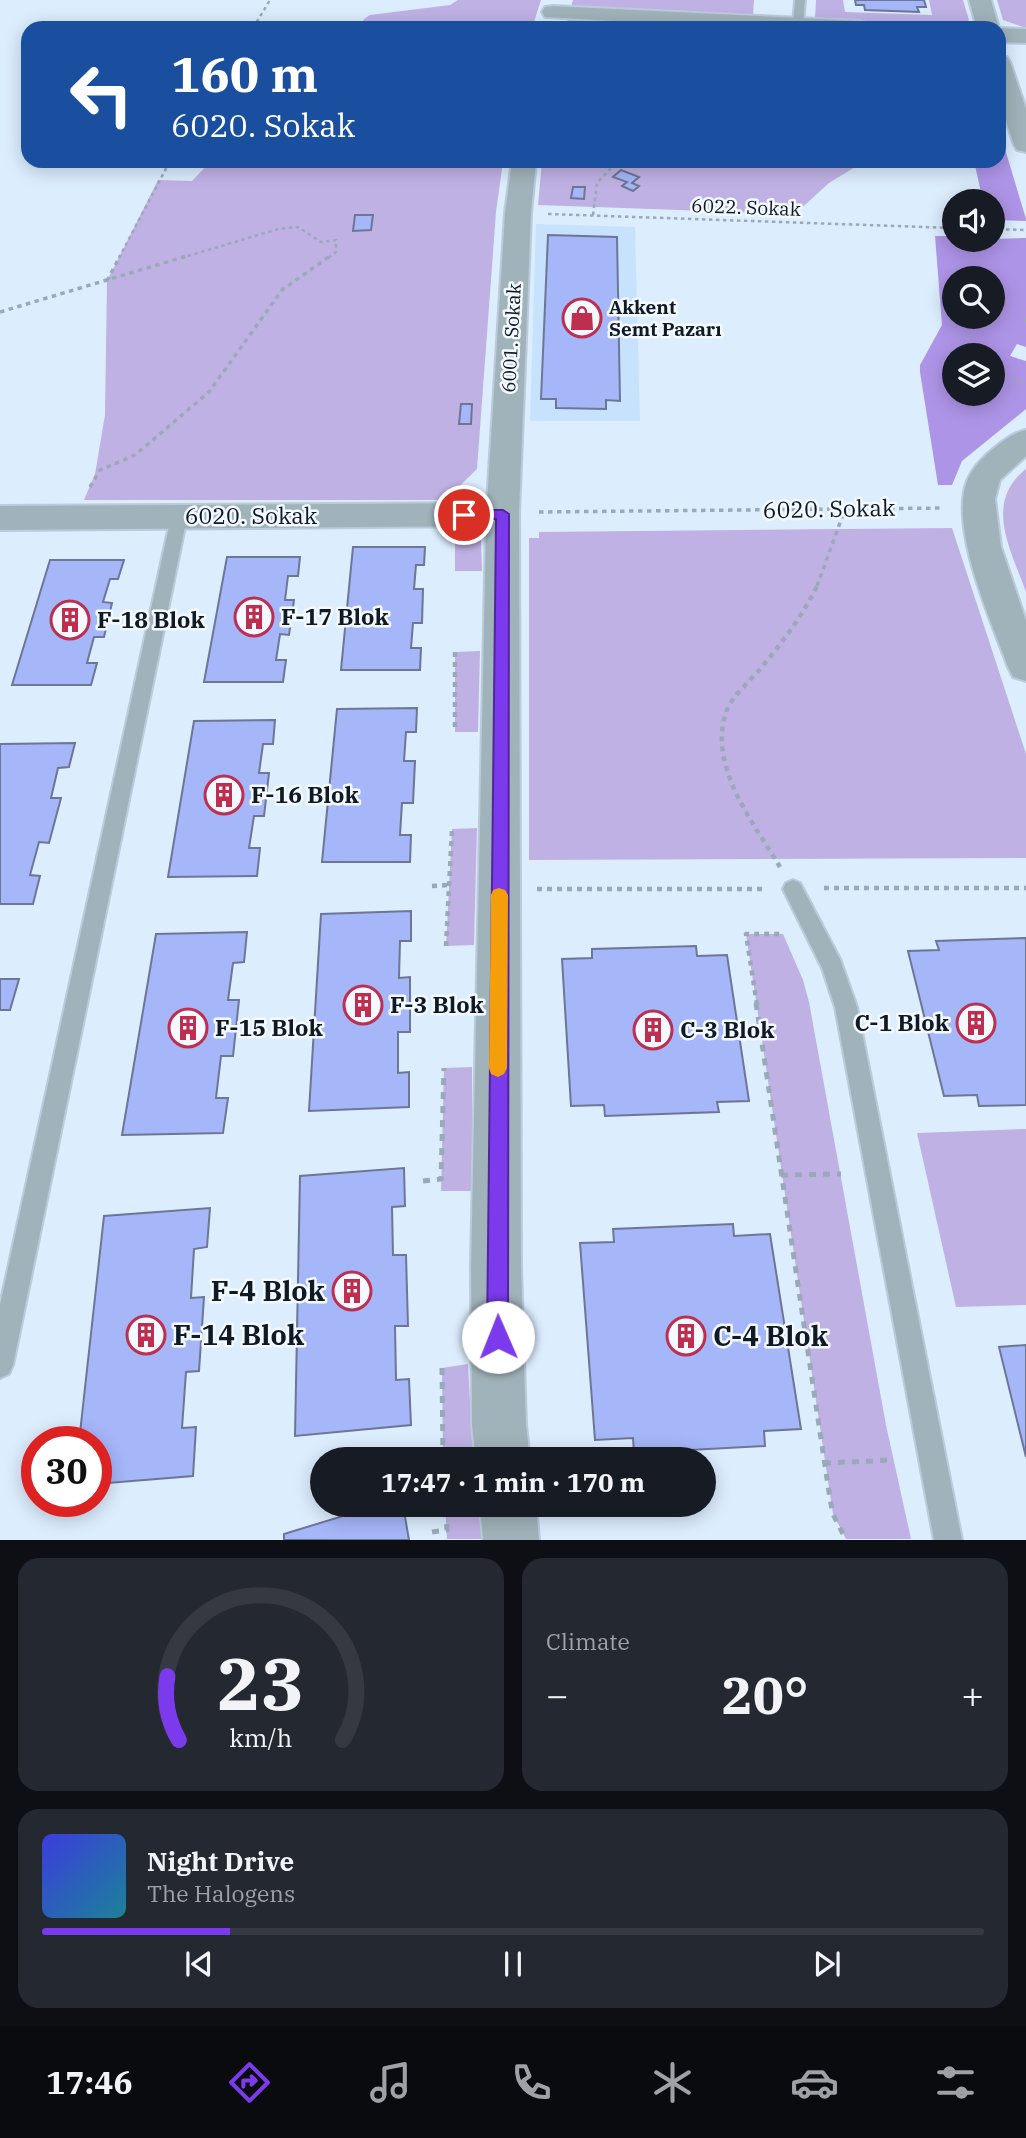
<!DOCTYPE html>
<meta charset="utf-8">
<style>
body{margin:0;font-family:"IBM Plex Serif",serif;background:#242831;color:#f1f3f6;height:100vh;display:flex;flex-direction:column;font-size:26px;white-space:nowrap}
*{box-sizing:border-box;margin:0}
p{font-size:23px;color:#9ea1a6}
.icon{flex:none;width:38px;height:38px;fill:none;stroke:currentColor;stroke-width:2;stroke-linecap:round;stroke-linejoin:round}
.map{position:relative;height:1540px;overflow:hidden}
.sheet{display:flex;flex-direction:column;gap:18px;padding:18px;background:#0d0f14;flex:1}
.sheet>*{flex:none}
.hud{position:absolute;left:21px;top:21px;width:985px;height:147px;border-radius:21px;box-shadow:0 4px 18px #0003;background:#1a4fa0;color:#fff;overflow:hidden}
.fabs{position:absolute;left:942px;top:189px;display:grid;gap:14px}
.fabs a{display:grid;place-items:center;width:63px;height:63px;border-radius:50%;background:#171b24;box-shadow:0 4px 18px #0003;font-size:35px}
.speed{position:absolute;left:21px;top:1426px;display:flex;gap:14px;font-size:35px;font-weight:700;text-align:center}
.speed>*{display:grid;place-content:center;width:91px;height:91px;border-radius:50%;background:#171b24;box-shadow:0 4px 18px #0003;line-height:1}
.speed .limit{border:10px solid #d22;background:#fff;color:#111}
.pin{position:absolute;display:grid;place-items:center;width:60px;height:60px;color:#fff;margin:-30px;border:4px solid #fff;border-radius:50%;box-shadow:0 2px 7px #0007}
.me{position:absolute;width:77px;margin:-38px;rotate:359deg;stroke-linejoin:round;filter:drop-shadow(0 0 5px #0008)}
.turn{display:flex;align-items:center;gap:24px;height:147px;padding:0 35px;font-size:32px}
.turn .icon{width:91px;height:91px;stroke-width:2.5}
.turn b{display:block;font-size:49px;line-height:60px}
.big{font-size:52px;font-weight:800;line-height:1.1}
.sheet .widget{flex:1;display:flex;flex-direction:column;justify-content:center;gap:10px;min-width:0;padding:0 24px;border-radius:21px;background:#242831}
.sheet .dial{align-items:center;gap:0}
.dial svg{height:182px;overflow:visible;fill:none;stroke:#363941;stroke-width:7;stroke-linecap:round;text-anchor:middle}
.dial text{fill:#f1f3f6;stroke:none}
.song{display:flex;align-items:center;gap:21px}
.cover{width:84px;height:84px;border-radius:10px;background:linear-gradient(135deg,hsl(240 70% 55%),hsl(190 70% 35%))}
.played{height:7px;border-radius:4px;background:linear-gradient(90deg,#7c3aed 20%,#363941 20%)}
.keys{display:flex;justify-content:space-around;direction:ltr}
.heat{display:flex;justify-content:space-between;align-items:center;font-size:38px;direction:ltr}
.sheet .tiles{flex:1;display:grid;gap:18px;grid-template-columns:1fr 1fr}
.widget:last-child{grid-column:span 2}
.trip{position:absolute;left:310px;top:1447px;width:406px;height:70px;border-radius:35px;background:#171b24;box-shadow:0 4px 18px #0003;font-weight:800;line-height:70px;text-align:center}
.tab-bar{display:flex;height:112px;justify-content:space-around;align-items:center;background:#090b0e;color:#9ea1a6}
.tab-bar .icon{width:49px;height:49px}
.tab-bar .on{color:#7c3aed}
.tab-bar b{font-size:32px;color:#f1f3f6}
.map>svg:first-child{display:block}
</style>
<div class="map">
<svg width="1026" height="1540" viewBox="0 0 1026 1540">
<rect width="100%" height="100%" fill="#dcedfe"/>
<!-- built -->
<polygon fill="#c7e2fd" points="536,224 635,227 640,421 530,421"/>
<!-- green -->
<g fill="#c0b1e4">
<polygon points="458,0 541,0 532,28 360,28 364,19 370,15 450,5"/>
<polygon points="573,0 754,0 753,15 571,6"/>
<polygon points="816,0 843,0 845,12 932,15 929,0 963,0 969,20 960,27 815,19"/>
<polygon points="997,0 1026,0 1026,28 1003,20"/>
<polygon points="568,19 731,28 565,28"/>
<polygon points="211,161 503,161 496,212 477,469 445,500 84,500 95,474 105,415 107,281 158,180 192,181"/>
<polygon points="542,161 865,161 829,183 795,214 538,205"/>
<path d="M1026 469V592C1011 550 983 503 1026 469Z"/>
<polygon points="952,528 1026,754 1026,858 529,860 529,538 539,538 539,532"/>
<polygon points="455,535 476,536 481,540 482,571 455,571"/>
<polygon points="480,651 478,732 455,732 455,652"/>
<polygon points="477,828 474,945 446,946 452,829"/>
<polygon points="746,934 783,934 803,980 809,1002 886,1425 911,1539 846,1539 833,1514"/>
<polygon points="472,1067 472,1191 441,1191 444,1068"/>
<polygon points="1026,1129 1026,1305 956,1307 917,1133"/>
<polygon points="468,1364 473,1459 443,1459 442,1368"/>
<polygon points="445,1505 478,1505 482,1539 447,1539"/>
</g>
<!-- forest -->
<g fill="#ae94e7" fill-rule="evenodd">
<polygon points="999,129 1026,219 1026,221 992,220 992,201 983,201 974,161 999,161"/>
<path d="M935 236H954V240L1026 238V347L1017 344 1010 356 1026 361V409L962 461 952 485H938L920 372V365L942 325ZM954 278H992V317H954ZM954 355H992V394H954Z"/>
</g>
<!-- building -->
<g fill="#a5b6f9" stroke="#6d7695" stroke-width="2">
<polygon points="855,0 924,0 926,7 917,7 919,12 865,10 864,5 856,5"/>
<polygon points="621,170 639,177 632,183 639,186 633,191 622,186 627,182 613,177"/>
<polygon points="573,187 585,187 584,199 571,198"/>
<polygon points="355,215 373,215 371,230 353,231"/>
<polygon points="548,235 617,237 620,401 606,400 606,409 556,408 556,399 541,399"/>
<polygon points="461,404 472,404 471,424 459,424"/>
<polygon points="353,547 425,547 424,565 416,565 414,589 423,589 422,623 413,623 411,648 421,648 420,670 341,670"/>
<polygon points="227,557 300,557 298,576 288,576 285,600 294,600 289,635 280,634 276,660 286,660 283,682 204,682"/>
<polygon points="50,560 124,560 118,579 110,579 103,602 112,603 104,637 94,637 87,663 97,663 91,685 12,685"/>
<polygon points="417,708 416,732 406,732 404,761 415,761 413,803 402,803 400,835 411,835 410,862 322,862 337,709"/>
<polygon points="275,720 273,744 263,744 259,773 269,773 264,816 254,816 249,848 260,848 257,876 168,877 194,721"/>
<polygon points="75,743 69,767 58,768 51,798 61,798 49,843 39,842 30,875 40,876 33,904 0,904 0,744"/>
<polygon points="411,911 411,941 400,941 399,978 410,977 410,1032 398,1032 398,1073 409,1072 409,1107 309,1111 321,914"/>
<polygon points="247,932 244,962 233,963 228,1000 239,1000 233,1056 221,1056 216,1098 228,1098 223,1133 122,1135 156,934"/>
<polygon points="1026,938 1026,1105 979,1106 977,1095 944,1096 908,951 939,950 936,941"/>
<polygon points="696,946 697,956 727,955 749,1101 717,1102 719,1112 605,1116 604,1105 571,1106 562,959 592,958 592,949"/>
<polygon points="0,979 19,979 10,1010 0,1010"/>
<polygon points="404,1168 405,1206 392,1207 393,1255 406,1255 408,1326 395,1326 396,1380 409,1379 411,1425 295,1436 300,1176"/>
<polygon points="210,1208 207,1247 194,1249 191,1298 204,1297 199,1371 186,1372 182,1428 196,1427 193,1476 96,1484 96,1442 79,1442 104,1216"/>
<polygon points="733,1224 734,1236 770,1234 801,1429 764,1431 765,1446 634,1453 633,1438 595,1440 580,1243 614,1242 613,1229"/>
<polygon points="1026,1345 1026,1457 999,1347"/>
<polygon points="379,1505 403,1505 409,1540 284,1540 284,1534"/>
</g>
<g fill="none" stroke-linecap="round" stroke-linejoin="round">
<defs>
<g id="lane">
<polygon points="795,0 805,0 803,25 799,28 793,25"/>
<polygon points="179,511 187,517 13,1365 9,1374 0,1378 0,1305 171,517"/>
<polygon points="793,880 800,883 840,959 857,1007 962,1540 934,1540 835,1007 822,968 783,889 786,883"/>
</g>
<g id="street">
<polygon points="969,0 991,0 999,28 977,28"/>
<polygon points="553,6 859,21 867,23 870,28 735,28 545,17 542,12 545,7"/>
<polygon points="999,28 1026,29 1026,43 999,42"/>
<polygon points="999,55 1007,57 1010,62 1026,109 1026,152 1017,150 1014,145 999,99"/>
<polygon points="512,161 536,161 531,213 519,514 521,1267 526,1425 530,1460 476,1460 472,1425 471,1267 486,526 0,530 0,506 487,503 505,213"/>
<path d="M1026 430V456L1000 480 995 499 1001 547 1026 621V681L1013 677 1008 667C991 621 949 528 967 481 972 468 983 457 994 448 1004 440 1013 433 1026 430Z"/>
<polygon points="480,1505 536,1505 539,1540 483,1540"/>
</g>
</defs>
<!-- lane casing -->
<use href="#lane" stroke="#bbcbdb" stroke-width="4"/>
<!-- street casing -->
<use href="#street" stroke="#bbcbdb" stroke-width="4"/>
<!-- path-far3 -->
<g stroke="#9aa9b8" stroke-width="2.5" stroke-dasharray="3.5 3.5" stroke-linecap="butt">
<polyline points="887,23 958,27"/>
<polyline points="253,28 270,0"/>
<polyline points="548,214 954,228"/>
<polyline points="593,215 597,183 614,165"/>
<polyline points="992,229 1026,230"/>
<polyline points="119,258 170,161"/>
<polyline points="181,258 278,229 298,227 321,242 336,240 336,252 328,258"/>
</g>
<!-- path-far2 -->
<g stroke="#9aa9b8" stroke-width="3.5" stroke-dasharray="4.5 4.5" stroke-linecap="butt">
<polyline points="107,281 120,256"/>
<polyline points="0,312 187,256"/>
<polyline points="1023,320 1026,320"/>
<polyline points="1012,378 1026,384"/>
<polyline points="90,487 100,470 135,455 209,392 282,290 330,256"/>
<polyline points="539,512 944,508"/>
<polyline points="817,586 845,509"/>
</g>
<!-- path-far1 -->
<g stroke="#9aa9b8" stroke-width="4.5" stroke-dasharray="5 5" stroke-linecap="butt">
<polyline points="455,652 455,732"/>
<path d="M780 867C754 823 706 765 727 710 733 695 750 681 761 668 783 642 803 615 818 584"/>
<polyline points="432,886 449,885"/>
<polyline points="824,888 1026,888"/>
<polyline points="537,889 766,889"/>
<polyline points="446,946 452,829"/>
<polyline points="757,1005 746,934 783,934"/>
</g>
<!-- path -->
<g stroke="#9aa9b8" stroke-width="5" stroke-dasharray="7 7" stroke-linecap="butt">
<polyline points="756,1003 830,1499 833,1514 846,1540"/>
<polyline points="781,1175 841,1174"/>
<polyline points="423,1181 441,1179 444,1068"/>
<polyline points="442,1368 443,1460"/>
<polyline points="824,1463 894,1460"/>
<polyline points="432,1532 447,1530 445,1505"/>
</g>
<!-- lane -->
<use href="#lane" fill="#a1b3ba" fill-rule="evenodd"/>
<!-- street -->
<use href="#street" fill="#a1b3ba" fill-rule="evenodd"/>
</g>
<!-- route -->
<polygon fill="#7c3aed" stroke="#51269a" stroke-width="2" points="464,510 503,510 509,514 508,1337 505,1345 498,1348 490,1345 487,1337 496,519 459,518 459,511"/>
<!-- slow -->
<polygon fill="#f59e0b" points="499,888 505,890 508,895 507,1068 504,1074 498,1077 491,1074 489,1068 491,895 493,890"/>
<!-- icons -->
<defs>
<symbol id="shop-ring" viewBox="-11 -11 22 22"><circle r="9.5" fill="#f3f9ff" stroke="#be2e4f" stroke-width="1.5"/><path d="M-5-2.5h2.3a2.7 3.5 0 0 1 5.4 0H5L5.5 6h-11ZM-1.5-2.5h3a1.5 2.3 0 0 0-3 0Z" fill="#be2e4f"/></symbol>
<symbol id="building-ring" viewBox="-11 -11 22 22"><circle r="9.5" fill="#f3f9ff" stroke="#be2e4f" stroke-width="1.5"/><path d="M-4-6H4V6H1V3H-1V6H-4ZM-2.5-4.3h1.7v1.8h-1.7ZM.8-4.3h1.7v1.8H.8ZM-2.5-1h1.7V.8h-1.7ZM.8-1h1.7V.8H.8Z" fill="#be2e4f"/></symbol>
</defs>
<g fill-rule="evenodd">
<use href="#shop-ring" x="560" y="296" width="44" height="44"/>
<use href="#building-ring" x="232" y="595" width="44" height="44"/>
<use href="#building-ring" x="48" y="598" width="44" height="44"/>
<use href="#building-ring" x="202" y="773" width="44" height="44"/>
<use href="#building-ring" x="341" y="983" width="44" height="44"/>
<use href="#building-ring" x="954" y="1001" width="44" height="44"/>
<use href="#building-ring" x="166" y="1006" width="44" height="44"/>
<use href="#building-ring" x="631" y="1008" width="44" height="44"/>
<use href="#building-ring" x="330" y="1269" width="44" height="44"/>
<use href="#building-ring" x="124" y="1313" width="44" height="44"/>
<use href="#building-ring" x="664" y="1314" width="44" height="44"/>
</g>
<g text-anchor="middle" stroke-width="5" stroke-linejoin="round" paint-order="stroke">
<!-- far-street labels -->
<g font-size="19" fill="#0f1a24" stroke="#f3f9ff">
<text transform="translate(746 207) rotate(2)" y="7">6022. Sokak</text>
<text transform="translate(511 338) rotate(-87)" y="7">6001. Sokak</text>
</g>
<!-- far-poi labels -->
<g font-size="19" font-weight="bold" fill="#0f1a24" stroke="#f3f9ff" text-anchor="start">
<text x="609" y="314">Akkent<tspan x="609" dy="22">Semt Pazarı</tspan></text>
</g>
<!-- street labels -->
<g font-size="23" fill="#0f1a24" stroke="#f3f9ff">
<text transform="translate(829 509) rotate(-1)" y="8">6020. Sokak</text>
<text x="251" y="524">6020. Sokak</text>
</g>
<!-- poi labels -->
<g font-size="23" font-weight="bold" fill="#0f1a24" stroke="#f3f9ff" text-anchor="start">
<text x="281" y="625">F-17 Blok</text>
<text x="97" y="628">F-18 Blok</text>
<text x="251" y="803">F-16 Blok</text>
<text x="390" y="1013">F-3 Blok</text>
<text x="949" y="1031" text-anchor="end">C-1 Blok</text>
<text x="215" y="1036">F-15 Blok</text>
<text x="680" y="1038">C-3 Blok</text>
</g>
<!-- near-poi labels -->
<g font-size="28" font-weight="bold" fill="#0f1a24" stroke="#f3f9ff" text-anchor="start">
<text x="325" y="1301" text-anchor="end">F-4 Blok</text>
<text x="173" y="1345">F-14 Blok</text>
<text x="713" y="1346">C-4 Blok</text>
</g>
</g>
</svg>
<div class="fabs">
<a><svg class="icon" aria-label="sound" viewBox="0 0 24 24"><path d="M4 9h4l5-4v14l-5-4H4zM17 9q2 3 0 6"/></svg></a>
<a><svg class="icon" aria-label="search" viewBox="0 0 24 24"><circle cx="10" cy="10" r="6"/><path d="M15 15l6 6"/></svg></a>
<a><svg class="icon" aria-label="layers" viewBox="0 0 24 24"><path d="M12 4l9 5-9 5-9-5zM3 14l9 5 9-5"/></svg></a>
</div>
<div class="speed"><div class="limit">30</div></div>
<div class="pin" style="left:464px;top:515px;background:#d93025"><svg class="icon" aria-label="arrive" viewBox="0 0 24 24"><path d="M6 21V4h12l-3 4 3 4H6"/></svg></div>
<svg class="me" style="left:498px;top:1337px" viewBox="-20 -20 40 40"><circle r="19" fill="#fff"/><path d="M0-13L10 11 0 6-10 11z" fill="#7c3aed"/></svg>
<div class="trip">17:47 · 1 min · 170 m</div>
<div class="hud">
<div class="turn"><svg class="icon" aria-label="left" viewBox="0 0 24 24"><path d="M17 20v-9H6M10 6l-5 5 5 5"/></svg><div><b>160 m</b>6020. Sokak</div></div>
</div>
</div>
<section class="sheet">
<div class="tiles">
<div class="widget dial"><svg viewBox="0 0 100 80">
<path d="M14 69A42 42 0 1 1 86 69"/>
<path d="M14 69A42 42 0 0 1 9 41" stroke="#7c3aed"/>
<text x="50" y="56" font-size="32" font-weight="700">23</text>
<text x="50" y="72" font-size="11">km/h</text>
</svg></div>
<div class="widget"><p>Climate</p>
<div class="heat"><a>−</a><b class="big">20°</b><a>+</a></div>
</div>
<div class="widget">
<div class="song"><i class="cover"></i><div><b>Night Drive</b><p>The Halogens</p></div></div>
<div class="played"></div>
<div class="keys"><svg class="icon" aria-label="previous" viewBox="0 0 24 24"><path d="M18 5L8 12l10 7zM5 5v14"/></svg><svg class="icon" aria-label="pause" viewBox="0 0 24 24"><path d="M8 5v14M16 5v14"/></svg><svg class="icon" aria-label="next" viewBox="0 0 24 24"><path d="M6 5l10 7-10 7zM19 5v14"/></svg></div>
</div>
</div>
</section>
<nav class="tab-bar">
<b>17:46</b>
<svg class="icon on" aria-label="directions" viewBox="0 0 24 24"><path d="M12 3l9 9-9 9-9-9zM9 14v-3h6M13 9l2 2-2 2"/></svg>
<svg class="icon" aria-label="music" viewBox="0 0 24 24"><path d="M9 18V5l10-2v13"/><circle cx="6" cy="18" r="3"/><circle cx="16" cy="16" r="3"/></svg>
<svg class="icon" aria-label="phone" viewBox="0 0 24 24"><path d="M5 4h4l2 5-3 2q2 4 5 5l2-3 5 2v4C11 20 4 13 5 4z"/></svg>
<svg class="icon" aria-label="climate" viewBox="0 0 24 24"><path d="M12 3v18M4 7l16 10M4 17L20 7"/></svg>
<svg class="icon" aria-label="car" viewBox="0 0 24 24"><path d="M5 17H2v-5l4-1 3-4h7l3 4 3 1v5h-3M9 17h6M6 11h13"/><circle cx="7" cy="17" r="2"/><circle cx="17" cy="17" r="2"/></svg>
<svg class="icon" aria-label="filters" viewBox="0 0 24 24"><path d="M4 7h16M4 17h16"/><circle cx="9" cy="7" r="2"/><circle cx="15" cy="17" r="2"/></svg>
</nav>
